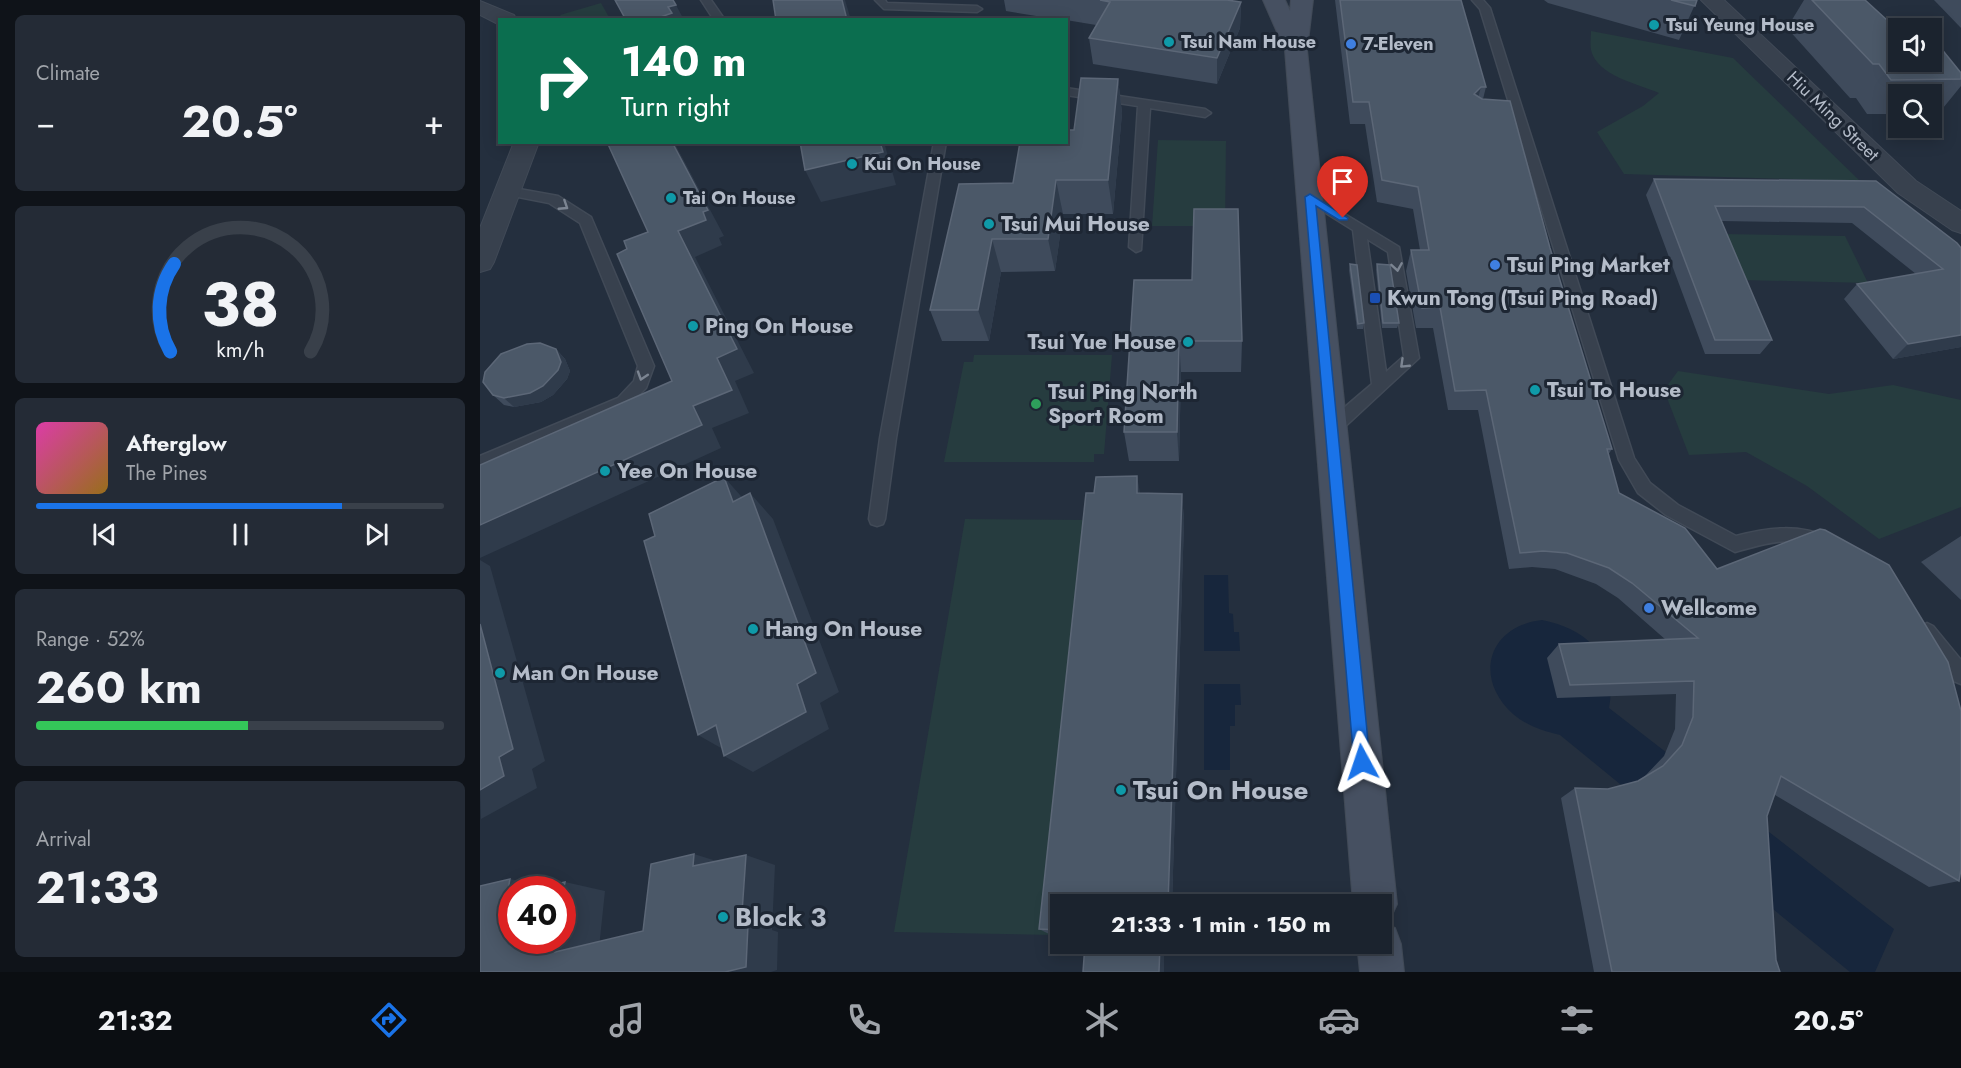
<!DOCTYPE html>
<meta charset="utf-8">
<style>
body{margin:0;font-family:Jost,sans-serif;background:#242b36;color:#f1f3f6;height:100vh;display:flex;flex-direction:column;font-size:22px;white-space:nowrap}
*{box-sizing:border-box;margin:0}
p{font-size:20px;color:#a0a4aa}
.icon{flex:none;width:33px;height:33px;fill:none;stroke:currentColor;stroke-width:2;stroke-linecap:round;stroke-linejoin:round}
.map{position:relative;flex:1;overflow:hidden}
.sheet{display:flex;flex-direction:column;gap:15px;padding:15px;background:#0f1319;width:480px}
.sheet>*{flex:none}
.hud{position:absolute;left:18px;top:18px;width:570px;height:126px;border-radius:0px;box-shadow:0 3px 15px #0003,0 0 0 2px #39404a;background:#0b6e4f;color:#fff;overflow:hidden}
.buttons{position:absolute;left:1408px;top:18px;display:grid;gap:12px}
.buttons a{display:grid;place-items:center;width:54px;height:54px;border-radius:0px;background:#1b232e;box-shadow:0 3px 15px #0003,0 0 0 2px #39404a;font-size:30px}
.speed{position:absolute;left:18px;top:876px;display:flex;gap:12px;font-size:30px;font-weight:700;text-align:center}
.speed>*{display:grid;place-content:center;width:78px;height:78px;border-radius:50%;background:#1b232e;box-shadow:0 3px 15px #0003,0 0 0 2px #39404a;line-height:1}
.speed .limit{border:9px solid #d22;background:#fff;color:#111}
.pin{position:absolute;display:grid;place-items:center;width:51px;height:51px;color:#fff;margin:-62px -26px;border-radius:50% 50% 50% 0;rotate:-45deg;box-shadow:0 0 6px #0007}
.pin .icon{rotate:45deg}
.me{position:absolute;width:66px;margin:-33px;rotate:355deg;stroke-linejoin:round;filter:drop-shadow(0 0 4px #0008)}
.turn{display:flex;align-items:center;gap:21px;height:126px;padding:0 24px;font-size:27px}
.turn .icon{width:78px;height:78px;stroke-width:2.5}
.turn b{display:block;font-size:42px;line-height:51px}
.big{font-size:45px;font-weight:700;line-height:1.1}
.sheet .widget{flex:1;display:flex;flex-direction:column;justify-content:center;gap:9px;min-width:0;padding:0 21px;border-radius:9px;background:#242b36}
.sheet .dial{align-items:center;gap:0}
.dial svg{height:156px;overflow:visible;fill:none;stroke:#39404a;stroke-width:7;stroke-linecap:round;text-anchor:middle}
.dial text{fill:#f1f3f6;stroke:none}
.song{display:flex;align-items:center;gap:18px}
.cover{width:72px;height:72px;border-radius:9px;background:linear-gradient(135deg,hsl(320 70% 55%),hsl(40 70% 35%))}
.played{height:6px;border-radius:3px;background:linear-gradient(90deg,#1a73e8 75%,#39404a 75%)}
.keys{display:flex;justify-content:space-around;direction:ltr}
.heat{display:flex;justify-content:space-between;align-items:center;font-size:33px;direction:ltr}
.charge{height:9px;border-radius:4px;background:linear-gradient(90deg,#34c759 52%,#39404a 0)}
.trip{position:absolute;left:570px;top:894px;width:342px;height:60px;border-radius:0px;background:#1b232e;box-shadow:0 3px 15px #0003,0 0 0 2px #39404a;font-weight:700;line-height:60px;text-align:center}
.dock{display:flex;height:96px;justify-content:space-around;align-items:center;background:#0b0e12;color:#a0a4aa}
.dock .icon{width:42px;height:42px}
.dock .active{color:#1a73e8}
.dock b{font-size:27px;color:#f1f3f6}
main{display:flex;flex:1;min-height:0}
.map>svg:first-child{display:block}
</style>
<main>
<section class="sheet">
<div class="widget"><p>Climate</p>
<div class="heat"><a>−</a><b class="big">20.5°</b><a>+</a></div>
</div>
<div class="widget dial"><svg viewBox="0 0 100 80">
<path d="M14 69A42 42 0 1 1 86 69"/>
<path d="M14 69A42 42 0 0 1 16 24" stroke="#1a73e8"/>
<text x="50" y="56" font-size="32" font-weight="700">38</text>
<text x="50" y="72" font-size="11">km/h</text>
</svg></div>
<div class="widget">
<div class="song"><i class="cover"></i><div><b>Afterglow</b><p>The Pines</p></div></div>
<div class="played"></div>
<div class="keys"><svg class="icon" aria-label="previous" viewBox="0 0 24 24"><path d="M18 5L8 12l10 7zM5 5v14"/></svg><svg class="icon" aria-label="pause" viewBox="0 0 24 24"><path d="M8 5v14M16 5v14"/></svg><svg class="icon" aria-label="next" viewBox="0 0 24 24"><path d="M6 5l10 7-10 7zM19 5v14"/></svg></div>
</div>
<div class="widget"><p>Range · 52%</p><b class="big">260 km</b><div class="charge"></div></div>
<div class="widget"><p>Arrival</p><b class="big">21:33</b></div>
</section>
<div class="map">
<svg width="1481" height="972" viewBox="0 0 1481 972">
<rect width="100%" height="100%" fill="#242f3e"/>
<!-- green -->
<g fill="#263c3f">
<polygon points="121,3 130,19 83,19 80,15"/>
<path d="M1111 31 1253 58 1380 181 1144 174 1117 132 1163 106 1179 93C1159 84 1117 76 1111 50 1110 45 1111 37 1111 31Z"/>
<polygon points="678,140 746,141 745,226 672,226"/>
<polygon points="1243,234 1365,236 1388,283 1261,280"/>
<polygon points="494,355 632,355 624,454 614,454 614,462 464,462 484,362 493,362"/>
<polygon points="1198,371 1349,394 1413,385 1481,400 1481,507 1399,539 1327,486 1266,452 1209,455 1184,390"/>
<polygon points="485,519 613,520 571,935 414,932"/>
</g>
<!-- water -->
<g fill="#17263c">
<polygon points="724,575 748,575 749,613 753,614 754,632 759,632 760,651 724,651"/>
<path d="M1062 620C1109 629 1138 660 1129 708L1414 929 1395 972H1370L1080 735C1063 731 1047 726 1033 714 993 678 1008 626 1062 620Z"/>
<polygon points="724,684 760,684 761,705 755,705 755,726 750,726 750,770 724,770"/>
</g>
<g fill="none" stroke-linecap="round" stroke-linejoin="round">
<defs>
<g id="lane">
<polygon points="221,0 231,0 245,20 234,20"/>
<polygon points="395,0 405,0 407,3 497,6 502,9 497,12 404,9"/>
<path d="M992 0H1003L1010 8 1154 458 1170 483 1198 505 1256 536C1291 527 1318 524 1352 538L1355 543 1352 548C1340 553 1324 542 1311 541 1292 541 1273 547 1255 552L1186 515 1158 493 1139 460 1000 9Z"/>
<polygon points="586,88 725,109 731,113 725,117 670,108 661,250 656,252 649,247 658,106 586,95"/>
<polygon points="454,142 466,142 416,438 405,519 403,524 397,526 391,524 389,519 400,438"/>
<polygon points="28,187 78,196 111,217 174,366 166,388 148,406 0,470 0,456 138,398 154,381 158,366 100,223 69,203 23,194 22,191"/>
<path d="M830 193 919 247 939 358 857 434H845L843 429 845 424 892 384 873 230 825 200 823 197ZM887 239 908 252 924 356 906 372Z"/>
<polygon points="1447,623 1453,626 1481,660 1481,684 1474,681 1441,638 1438,632 1441,626"/>
</g>
<g id="street">
<polygon points="1221,0 1244,0 1436,181 1481,211 1481,233 1472,230 1418,193"/>
<polygon points="0,1 34,15 37,20 20,20 20,25 0,15"/>
<polygon points="34,142 59,142 14,262 10,269 0,272 0,228"/>
</g>
<g id="secondary">
<polygon points="783,0 805,0 810,11 811,0 833,0 827,50 917,904 910,919 902,923 902,904 873,904 805,50"/>
<polygon points="902,923 915,928 921,944 924,972 880,972 877,944 902,944"/>
</g>
</defs>
<!-- lane casing -->
<use href="#lane" stroke="#414a57" stroke-width="3"/>
<!-- street casing -->
<use href="#street" stroke="#414a57" stroke-width="2"/>
<!-- secondary casing -->
<use href="#secondary" stroke="#414a57" stroke-width="2"/>
<!-- lane -->
<use href="#lane" fill="#38414e" fill-rule="evenodd"/>
<!-- street -->
<use href="#street" fill="#38414e" fill-rule="evenodd"/>
<!-- secondary -->
<use href="#secondary" fill="#465061" fill-rule="evenodd"/>
</g>
<!-- wall -->
<g fill="#3f4b5c">
<polygon points="524,0 747,0 761,2 760,28 737,84 613,64 609,38 616,25 586,20 581,20 526,11"/>
<polygon points="855,0 981,0 1006,87 1003,99 1070,248 1132,449 1128,455 1139,493 1479,881 1449,887 1295,795 1287,816 1296,960 1300,972 1114,972 1081,798 1095,788 1128,789 1157,782 1165,776 1184,756 1195,729 1196,694 1077,698 1067,658 1079,644 1186,640 1138,598 1116,584 1075,569 1052,567 1029,569 998,410 968,410 953,328 936,328 926,271 931,250 940,250 933,209 897,202 885,124 870,124"/>
<polygon points="1064,0 1217,0 1199,40 1068,3"/>
<polygon points="1324,0 1385,0 1419,62 1481,73 1481,86 1459,113 1452,113 1452,94 1419,94 1419,114 1387,114 1376,98 1370,98 1307,28"/>
<polygon points="1454,0 1481,0 1481,28"/>
<polygon points="638,79 642,113 633,214 583,214 575,271 521,272 509,341 462,341 450,310 533,183 594,130"/>
<polygon points="1174,179 1396,181 1481,248 1481,347 1413,359 1364,299 1377,284 1436,274 1372,223 1241,221 1292,340 1280,354 1225,354 1166,195"/>
<polygon points="870,264 884,323 883,329 877,329 869,270"/>
<polygon points="897,264 919,323 917,328 902,328 896,270"/>
<polygon points="654,280 762,341 761,372 701,372 699,461 649,461 644,432"/>
<polygon points="76,349 85,359 90,371 87,379 73,395 61,402 34,407 24,405 13,395"/>
<polygon points="660,493 702,494 704,521 692,904 580,904 580,935 571,935 559,929"/>
<polygon points="1481,536 1481,600 1441,562"/>
</g>
<!-- shaded-wall -->
<g fill="#2f3b4b">
<polygon points="362,0 365,0 371,20 367,20"/>
<polygon points="761,2 760,28 737,84 737,58"/>
<polygon points="196,5 204,20 172,20 188,7"/>
<polygon points="638,79 642,113 633,214 628,180"/>
<polygon points="1001,87 995,109 994,94"/>
<polygon points="192,142 194,142 244,236 239,238 242,245 215,257 274,373 255,381 269,413 232,428 241,448 0,558 0,525 213,406 237,358 198,231"/>
<polygon points="400,142 404,142 416,185 341,202 325,170"/>
<polygon points="576,180 583,214 575,271 568,239"/>
<polygon points="512,239 521,272 509,341 498,310"/>
<polygon points="1481,335 1481,347 1413,359 1428,344"/>
<polygon points="699,341 701,372 699,461 697,432"/>
<polygon points="76,349 85,359 90,371 87,379 73,395 61,402 34,407 24,398"/>
<polygon points="657,476 662,504 657,493"/>
<polygon points="244,477 268,504 253,502"/>
<polygon points="270,493 293,519 359,692 340,703 349,729 273,772 244,756 317,684"/>
<polygon points="702,494 704,521 692,904 688,904"/>
<polygon points="0,560 10,566 65,761 52,769 57,788 1,819 0,790 19,757 0,624"/>
<polygon points="236,725 248,752 218,735"/>
<polygon points="214,854 246,864 213,866"/>
<polygon points="266,855 295,865 292,930 298,932 297,970 291,972 245,972 261,927"/>
<polygon points="30,879 74,889 74,890 32,890 32,896 27,895"/>
<polygon points="85,882 125,891 118,957 75,952 76,940 82,940 82,897"/>
<polygon points="680,944 684,944 684,972 679,972"/>
</g>
<!-- building -->
<g fill="#4b5868" stroke="#5c6777" stroke-width="1.5">
<polygon points="135,0 193,0 196,5 188,7 192,13 172,20 146,20"/>
<polygon points="293,0 362,0 367,20 296,20"/>
<polygon points="620,0 747,0 761,2 737,58 609,38 630,2"/>
<polygon points="860,0 981,0 1006,87 1001,87 994,94 1002,99 1030,101 1070,248 1132,449 1127,449 1139,493 1205,528 1237,569 1340,529 1345,530 1409,565 1468,662 1481,711 1481,869 1479,881 1301,776 1287,816 1296,960 1300,972 1132,972 1095,788 1128,789 1158,781 1183,766 1202,745 1213,717 1214,681 1090,685 1079,644 1218,638 1152,583 1129,568 1087,553 1063,551 1040,553 1006,390 975,391 960,307 942,308 931,250 949,250 938,187 902,180 889,102 873,102"/>
<polygon points="1191,0 1217,0 1215,6"/>
<polygon points="1332,0 1385,0 1419,31 1419,62 1452,62 1452,42 1456,42 1481,73 1481,79 1411,80 1399,64 1393,64"/>
<polygon points="601,78 638,79 628,180 576,180 568,239 512,239 498,310 450,310 479,184 533,183 540,142 586,142 586,130 594,130"/>
<polygon points="127,142 192,142 228,210 223,212 226,220 198,231 257,349 237,358 252,390 213,406 222,425 0,525 0,465 192,381 137,254 147,249 144,241 168,232"/>
<polygon points="320,142 400,142 403,152 325,170"/>
<polygon points="1174,179 1396,181 1477,243 1481,248 1481,335 1428,344 1377,284 1463,269 1384,207 1235,206 1292,340 1235,340"/>
<polygon points="714,209 758,209 762,341 699,341 697,432 644,432 654,280 712,280"/>
<polygon points="870,264 877,265 884,323 878,324"/>
<polygon points="897,264 910,265 919,323 903,323"/>
<polygon points="60,343 76,349 81,362 78,370 63,386 50,393 24,398 13,395 3,382 5,372 21,354 47,344"/>
<polygon points="657,476 657,493 702,494 688,904 580,904 580,930 559,929 606,493 614,493 616,477"/>
<polygon points="244,477 253,502 270,493 336,673 317,684 326,712 244,756 236,725 218,735 164,541 175,536 169,514"/>
<polygon points="0,624 33,749 19,757 24,776 0,790"/>
<polygon points="214,854 213,866 266,855 261,927 268,925 266,967 245,972 0,972 0,886 30,879 27,895 32,894 32,940 76,940 75,952 163,931 171,864"/>
<polygon points="85,882 82,897 82,890 51,890"/>
<polygon points="605,944 680,944 679,972 603,972"/>
</g>
<!-- one-way arrows -->
<defs><path id="oneway-chevron" d="M-2-3.5L2.5 0L-2 3.5" fill="none" stroke-width="1.6" stroke-linecap="round" stroke-linejoin="round" transform="scale(1.5)"/></defs>
<g stroke="#7c8592">
<use href="#oneway-chevron" transform="translate(84 206) rotate(33)"/>
<use href="#oneway-chevron" transform="translate(917 267) rotate(81)"/>
<use href="#oneway-chevron" transform="translate(924 364) rotate(136)"/>
<use href="#oneway-chevron" transform="translate(162 376) rotate(108)"/>
</g>
<!-- route -->
<polygon fill="#1a73e8" stroke="#114b97" stroke-width="1.5" points="830,194 868,218 867,220 859,220 836,206 890,762 888,768 882,771 877,768 874,762 825,197"/>
<!-- markers -->
<g fill="#0f9aa8" stroke="#1d2633" stroke-width="2">
<circle cx="1174" cy="25" r="6"/>
<circle cx="689" cy="42" r="6"/>
<circle cx="372" cy="164" r="6"/>
<circle cx="191" cy="198" r="6"/>
<circle cx="509" cy="224" r="6"/>
<circle cx="213" cy="326" r="6"/>
<circle cx="708" cy="342" r="6"/>
<circle cx="1055" cy="390" r="6"/>
<circle cx="125" cy="471" r="6"/>
<circle cx="273" cy="629" r="6"/>
<circle cx="20" cy="673" r="6"/>
<circle cx="641" cy="790" r="6"/>
<circle cx="243" cy="917" r="6"/>
</g>
<g fill="#3f7fe0" stroke="#1d2633" stroke-width="2">
<circle cx="871" cy="44" r="6"/>
<circle cx="1015" cy="265" r="6"/>
<circle cx="1169" cy="608" r="6"/>
</g>
<rect fill="#1a4fb4" stroke="#1d2633" stroke-width="2" x="889" y="292" width="12" height="12" rx="3"/>
<circle fill="#2e9e5b" stroke="#1d2633" stroke-width="2" cx="556" cy="404" r="6"/>
<g text-anchor="middle" stroke-width="6" stroke-linejoin="round" paint-order="stroke">
<!-- far-poi labels -->
<g font-size="18" font-weight="bold" fill="#b4bcc9" stroke="#1d2633" text-anchor="start">
<text x="1186" y="31">Tsui Yeung House</text>
<text x="701" y="48">Tsui Nam House</text>
<text x="883" y="50">7-Eleven</text>
<text x="384" y="170">Kui On House</text>
<text x="203" y="204">Tai On House</text>
</g>
<!-- far-street labels -->
<g font-size="18" fill="#b4bcc9" stroke="#1d2633">
<text transform="translate(1353 116) rotate(44)" y="6">Hiu Ming Street</text>
</g>
<!-- poi labels -->
<g font-size="21" font-weight="bold" fill="#b4bcc9" stroke="#1d2633" text-anchor="start">
<text x="521" y="231">Tsui Mui House</text>
<text x="1027" y="272">Tsui Ping Market</text>
<text x="907" y="305">Kwun Tong (Tsui Ping Road)</text>
<text x="225" y="333">Ping On House</text>
<text x="696" y="349" text-anchor="end">Tsui Yue House</text>
<text x="1067" y="397">Tsui To House</text>
<text x="568" y="399">Tsui Ping North<tspan x="568" dy="24">Sport Room</tspan></text>
<text x="137" y="478">Yee On House</text>
<text x="1181" y="615">Wellcome</text>
<text x="285" y="636">Hang On House</text>
<text x="32" y="680">Man On House</text>
</g>
<!-- near-poi labels -->
<g font-size="26" font-weight="bold" fill="#b4bcc9" stroke="#1d2633" text-anchor="start">
<text x="653" y="799">Tsui On House</text>
<text x="255" y="926">Block 3</text>
</g>
</g>
</svg>
<div class="buttons">
<a><svg class="icon" aria-label="sound" viewBox="0 0 24 24"><path d="M4 9h4l5-4v14l-5-4H4zM17 9q2 3 0 6"/></svg></a>
<a><svg class="icon" aria-label="search" viewBox="0 0 24 24"><circle cx="10" cy="10" r="6"/><path d="M15 15l6 6"/></svg></a>
</div>
<div class="speed"><div class="limit">40</div></div>
<div class="pin" style="left:863px;top:218px;background:#d93025"><svg class="icon" aria-label="arrive" viewBox="0 0 24 24"><path d="M6 21V4h12l-3 4 3 4H6"/></svg></div>
<svg class="me" style="left:882px;top:762px" viewBox="-20 -20 40 40"><path d="M0-17L14 15 0 8-14 15z" fill="#1a73e8" stroke="#fff" stroke-width="4"/></svg>
<div class="trip">21:33 · 1 min · 150 m</div>
<div class="hud">
<div class="turn"><svg class="icon" aria-label="right" viewBox="0 0 24 24"><path d="M7 20v-9h11M14 6l5 5-5 5"/></svg><div><b>140 m</b>Turn right</div></div>
</div>
</div>
</main>
<nav class="dock">
<b>21:32</b>
<svg class="icon active" aria-label="directions" viewBox="0 0 24 24"><path d="M12 3l9 9-9 9-9-9zM9 14v-3h6M13 9l2 2-2 2"/></svg>
<svg class="icon" aria-label="music" viewBox="0 0 24 24"><path d="M9 18V5l10-2v13"/><circle cx="6" cy="18" r="3"/><circle cx="16" cy="16" r="3"/></svg>
<svg class="icon" aria-label="phone" viewBox="0 0 24 24"><path d="M5 4h4l2 5-3 2q2 4 5 5l2-3 5 2v4C11 20 4 13 5 4z"/></svg>
<svg class="icon" aria-label="climate" viewBox="0 0 24 24"><path d="M12 3v18M4 7l16 10M4 17L20 7"/></svg>
<svg class="icon" aria-label="car" viewBox="0 0 24 24"><path d="M5 17H2v-5l4-1 3-4h7l3 4 3 1v5h-3M9 17h6M6 11h13"/><circle cx="7" cy="17" r="2"/><circle cx="17" cy="17" r="2"/></svg>
<svg class="icon" aria-label="filters" viewBox="0 0 24 24"><path d="M4 7h16M4 17h16"/><circle cx="9" cy="7" r="2"/><circle cx="15" cy="17" r="2"/></svg>
<b>20.5°</b>
</nav>
